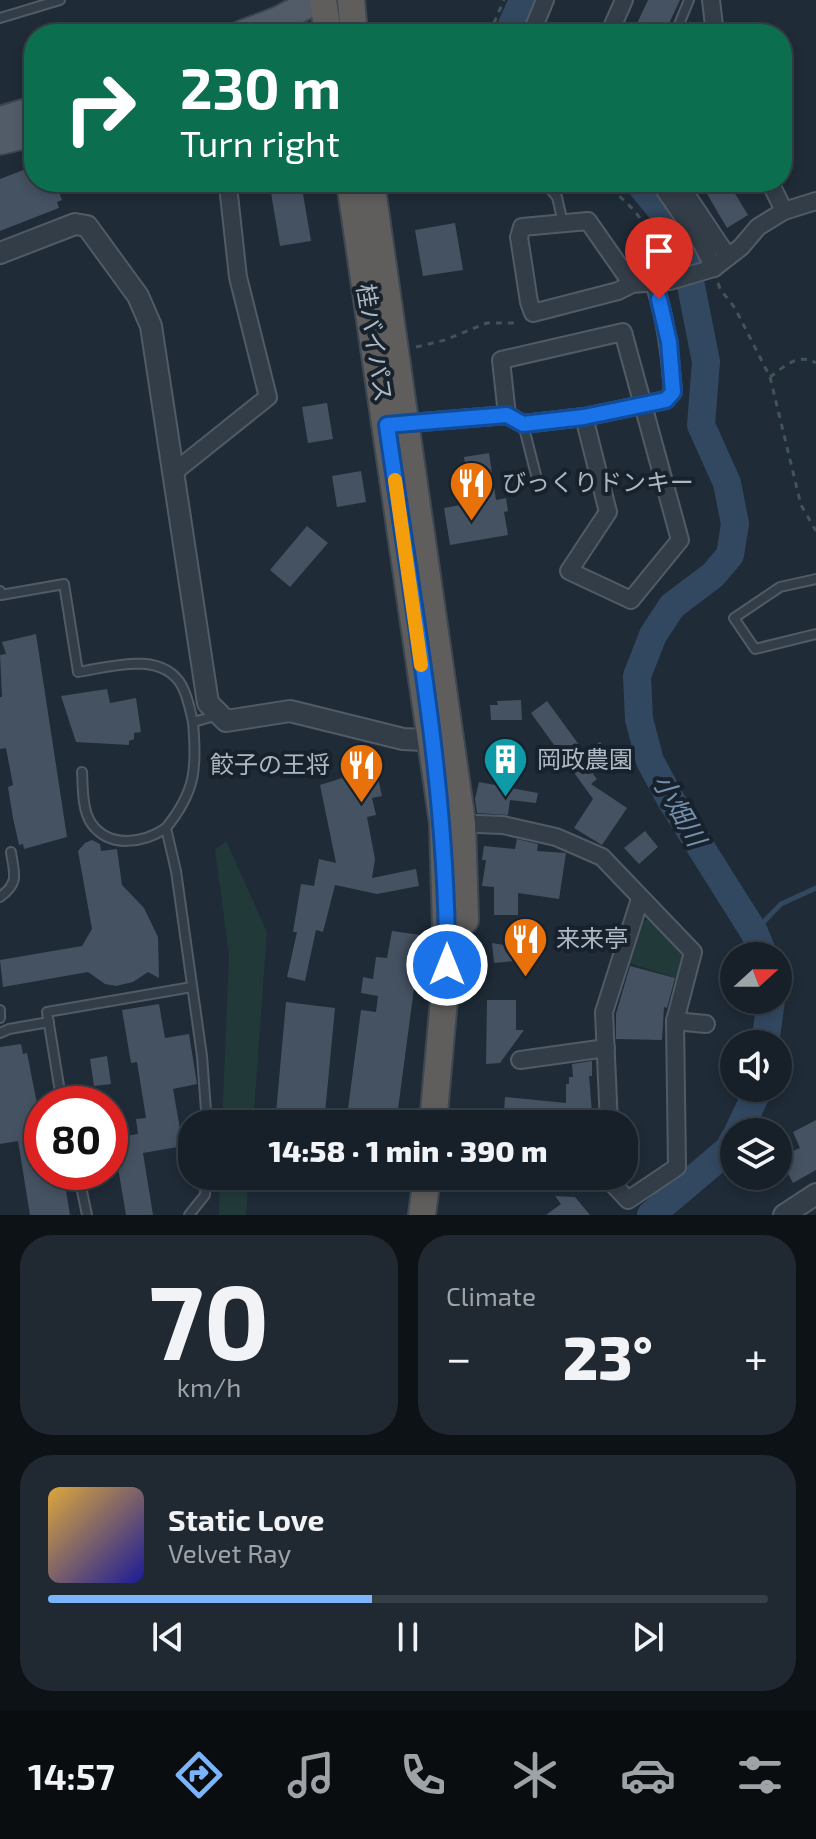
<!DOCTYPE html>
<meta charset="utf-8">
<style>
body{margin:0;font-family:"Exo 2","Noto Sans JP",sans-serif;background:#202831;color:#f1f3f6;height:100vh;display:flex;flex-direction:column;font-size:30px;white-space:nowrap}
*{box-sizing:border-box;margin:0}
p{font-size:26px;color:#9ea3a8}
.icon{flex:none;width:44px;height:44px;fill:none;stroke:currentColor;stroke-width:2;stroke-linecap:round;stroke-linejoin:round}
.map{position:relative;height:1215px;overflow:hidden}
.drawer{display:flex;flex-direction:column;gap:20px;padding:20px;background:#0d1217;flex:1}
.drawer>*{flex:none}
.guide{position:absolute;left:24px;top:24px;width:768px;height:168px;border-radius:32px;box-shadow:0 4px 12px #0003,0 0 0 2px #363e46;background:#0b6e4f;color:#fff;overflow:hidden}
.needle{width:52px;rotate:69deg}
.fabs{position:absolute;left:720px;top:942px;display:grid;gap:16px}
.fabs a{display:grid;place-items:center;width:72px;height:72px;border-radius:50%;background:#172029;box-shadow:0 4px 12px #0003,0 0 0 2px #363e46;font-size:40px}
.speed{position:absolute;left:24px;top:1086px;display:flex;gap:16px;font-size:40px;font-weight:700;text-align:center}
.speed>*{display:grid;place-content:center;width:104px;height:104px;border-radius:50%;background:#172029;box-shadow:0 4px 12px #0003,0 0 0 2px #363e46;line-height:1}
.speed .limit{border:12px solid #d22;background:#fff;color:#111}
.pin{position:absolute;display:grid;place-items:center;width:68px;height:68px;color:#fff;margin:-82px -34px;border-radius:50% 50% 50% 0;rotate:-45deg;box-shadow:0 0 8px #0007}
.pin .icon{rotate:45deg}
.me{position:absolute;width:88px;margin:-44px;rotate:0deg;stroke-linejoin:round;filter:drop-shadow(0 0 6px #0008)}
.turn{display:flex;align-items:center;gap:28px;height:168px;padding:0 24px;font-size:36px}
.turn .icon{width:104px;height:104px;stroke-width:2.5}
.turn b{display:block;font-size:56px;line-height:68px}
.big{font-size:60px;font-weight:800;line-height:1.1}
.drawer .tile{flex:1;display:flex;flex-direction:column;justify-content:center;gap:12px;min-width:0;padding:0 28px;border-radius:32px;background:#202831}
.drawer .dial{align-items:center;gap:0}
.dial b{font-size:104px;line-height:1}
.song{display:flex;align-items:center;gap:24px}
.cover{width:96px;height:96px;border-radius:12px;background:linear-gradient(135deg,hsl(40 70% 55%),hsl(240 70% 35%))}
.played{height:8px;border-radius:4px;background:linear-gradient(90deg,#7cb4fa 45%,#363e46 45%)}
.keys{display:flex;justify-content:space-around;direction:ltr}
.heat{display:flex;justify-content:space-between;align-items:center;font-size:44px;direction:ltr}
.drawer .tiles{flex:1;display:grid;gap:20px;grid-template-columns:1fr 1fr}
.tile:last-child{grid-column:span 2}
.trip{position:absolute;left:178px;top:1110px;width:460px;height:80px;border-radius:32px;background:#172029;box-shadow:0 4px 12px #0003,0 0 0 2px #363e46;font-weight:800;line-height:80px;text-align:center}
.menu{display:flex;height:128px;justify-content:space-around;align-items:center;background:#090d10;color:#9ea3a8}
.menu .icon{width:56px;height:56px}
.menu .on{color:#7cb4fa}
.menu b{font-size:36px;color:#f1f3f6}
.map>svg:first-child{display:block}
</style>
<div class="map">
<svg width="816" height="1215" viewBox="0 0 816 1215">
<rect width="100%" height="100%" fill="#1f2b37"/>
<!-- green -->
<g fill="#22393a">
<polygon points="226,841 267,932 253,1124 222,1124 229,955 215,850"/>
<path d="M651 919C675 941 689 944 679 979L626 962 638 921Z"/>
<polygon points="220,1176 249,1176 246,1215 219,1215"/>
</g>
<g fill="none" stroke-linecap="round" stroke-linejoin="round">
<!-- stream -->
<polyline stroke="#324860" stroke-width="5" points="754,932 781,904 816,888"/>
<!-- river -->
<g stroke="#324860" stroke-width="28">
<polyline points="508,34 523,0"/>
<polyline points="638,182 666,216 685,255 706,362 701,425 727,483 735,524 730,555 713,575 672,606 653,635 637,676 639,719 650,761 671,800 754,932 764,956"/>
<polyline points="765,1044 771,1000"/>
<polyline points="738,1132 759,1088"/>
<polyline points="651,1215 729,1149 734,1139"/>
</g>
</g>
<!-- building -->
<g fill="#455262">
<polygon points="648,0 680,0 664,34 632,34"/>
<polygon points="34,166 34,182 55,182 62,200 57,202 59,208 0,231 0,179"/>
<polygon points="700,182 728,182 748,215 727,228"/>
<polygon points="302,188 311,241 280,246 271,193"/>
<polygon points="455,223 463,270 423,276 415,230"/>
<polygon points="327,403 333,439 308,443 302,407"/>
<polygon points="489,453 496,500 506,498 508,511 504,512 508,535 450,545 444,508 471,503 464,457"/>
<polygon points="361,471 366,502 337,507 332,476"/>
<polygon points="307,526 328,543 290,587 270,570"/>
<polygon points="36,634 67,837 24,849 23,844 19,845 13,818 8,787 13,785 6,748 0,749 0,697 2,697 0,655 6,654 2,642"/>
<polygon points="107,689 110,703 136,698 141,732 134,733 134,739 129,741 129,745 76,742 61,696"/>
<polygon points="521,700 522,720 491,720 490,705 498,705 497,701"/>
<polygon points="547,701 585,753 600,742 610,756 595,767 597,771 593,774 597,779 591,784 627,808 602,845 574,828 593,799 531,713"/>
<polygon points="375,764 382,796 372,798 376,815 367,817 375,859 372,878 416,869 419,886 377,894 335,885 323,932 316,930 305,981 287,977 297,932 293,932 301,884 314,886 319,859 336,863 320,785 358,773 357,767"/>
<polygon points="479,782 538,793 536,803 510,800 508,815 477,813 475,799"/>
<polygon points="645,831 658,847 639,864 624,848"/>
<polygon points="517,839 538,844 537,851 566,853 559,899 518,893 518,915 494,915 494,887 482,886 486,860 482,860 484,846 515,849"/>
<polygon points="92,840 100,844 101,851 117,849 122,885 144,908 158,937 159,978 148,972 133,982 116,986 105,984 88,972 3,987 0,960 82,946 92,929 78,851 85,843"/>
<polygon points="392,931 421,935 397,1117 378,1115 377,1124 346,1124 361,1010 376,1012 378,996 361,993 363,977 373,979 376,957 387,958"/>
<polygon points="492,943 517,947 514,961 494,963"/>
<polygon points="630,966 675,978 667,1008 664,1007 662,1040 616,1039 616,1014"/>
<polygon points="487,1000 516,1000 516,1030 524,1030 500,1063 486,1064"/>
<polygon points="286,1002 335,1008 324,1124 275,1124"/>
<polygon points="159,1004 165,1038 189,1034 197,1084 173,1089 183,1146 143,1153 153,1215 126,1215 113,1138 138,1134 136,1119 146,1118 137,1062 131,1063 122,1010"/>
<polygon points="21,1044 23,1054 27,1053 40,1119 42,1119 42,1172 63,1172 70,1215 30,1215 18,1141 0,1144 0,1047"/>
<polygon points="107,1056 111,1084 94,1086 90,1059"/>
<polygon points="592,1061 592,1076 589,1076 593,1124 503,1124 505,1097 566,1103 566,1084 569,1084 569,1077 573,1077 572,1064"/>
<polygon points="816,1120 816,1170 793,1183 783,1164 786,1162 783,1155 800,1148 793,1132"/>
<polygon points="555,1196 575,1197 590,1215 546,1215 561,1204"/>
</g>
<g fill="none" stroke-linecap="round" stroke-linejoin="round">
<defs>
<g id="service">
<polyline points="0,18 60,0"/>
<polyline points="675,34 689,0"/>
<polyline points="544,182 557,197 563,223"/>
<polyline points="523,424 536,475"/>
<polyline points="816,579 780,587 734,618 755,649 816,634"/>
<path d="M0 591 1 595 64 584 78 672C110 667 162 650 182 686 188 697 190 710 193 722"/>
<path d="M82 772C83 788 82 809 91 823 109 849 144 843 166 828"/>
<path d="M0 897C20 882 14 874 11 852"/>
<polyline points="0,1010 0,1018"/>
<polyline points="0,1033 9,1029 49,1022"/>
<polyline points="62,1104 47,1012 192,987"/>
<path d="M207 1124 202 1056 176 871 166 828C196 791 197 768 193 722L219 715"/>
<polyline points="78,1172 87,1215"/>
<polyline points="189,1215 205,1195 206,1176"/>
</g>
<g id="minor">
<polyline points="711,0 715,34"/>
<polyline points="531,34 545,0"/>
<polyline points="609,34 624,0"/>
<polyline points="659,182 702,244 714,268"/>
<polyline points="678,182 728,257"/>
<polyline points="770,182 784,211"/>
<polyline points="632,284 588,221 522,227 519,237 529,302 533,313 618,291 632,284 670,281 714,268 741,247 758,227 784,211 816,201"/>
<polyline points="507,415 501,360 623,332 680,540 631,600 569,571 608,512 584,417"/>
<path d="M397 424 507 415 523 424 584 417 666 400 673 392C670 354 666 319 654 283"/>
<polyline points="173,473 268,397 238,277 229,195"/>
<polyline points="453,823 503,825 556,837 602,857 693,952 675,1021 677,1167 628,1200 612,1183 611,1176"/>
<polyline points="675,1021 706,1024"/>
<polyline points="520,1060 606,1048"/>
<polyline points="609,1124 604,1012 640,899"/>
</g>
<g id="tertiary">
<polyline points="0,253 75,224 87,226 138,296 151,326 208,703 226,721 290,711 403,739 443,741"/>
<polyline points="784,1215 816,1194"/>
</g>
<g id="primary">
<polyline points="242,34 279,20 316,0"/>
<polyline points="0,120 34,110"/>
<polyline points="0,141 34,133"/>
</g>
<g id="trunk">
<polyline points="323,0 328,34"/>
<polyline points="351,0 354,34"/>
<polyline points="350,182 443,823 447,965 433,1124"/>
<polyline points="371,182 462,823 465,920"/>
<polyline points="422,1215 427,1176"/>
</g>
</defs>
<!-- service casing -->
<use href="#service" stroke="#505b66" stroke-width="12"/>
<!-- minor casing -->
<use href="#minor" stroke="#505b66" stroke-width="20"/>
<!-- tertiary casing -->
<use href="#tertiary" stroke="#505b66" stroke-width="24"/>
<!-- primary casing -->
<use href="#primary" stroke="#3c4651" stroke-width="30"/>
<!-- trunk casing -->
<use href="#trunk" stroke="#3d4852" stroke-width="30"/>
<!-- path -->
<g stroke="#3f5556" stroke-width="3" stroke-dasharray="6 6" stroke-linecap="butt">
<polyline points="489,34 504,0"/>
<path d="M600 182C630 200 655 232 665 265"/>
<polyline points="718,283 720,289 735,308 770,377 801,505 816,531"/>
<polyline points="416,347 445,340 487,323 515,323 519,321"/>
<path d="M770 377C784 367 798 352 816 363"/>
</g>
<!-- service -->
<use href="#service" stroke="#333d48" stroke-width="8"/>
<!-- minor -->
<use href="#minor" stroke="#333d48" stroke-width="16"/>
<!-- tertiary -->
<use href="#tertiary" stroke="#333d48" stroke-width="20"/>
<!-- primary -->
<use href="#primary" stroke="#515c68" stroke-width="26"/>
<!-- trunk -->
<use href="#trunk" stroke="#605e5c" stroke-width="26"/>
</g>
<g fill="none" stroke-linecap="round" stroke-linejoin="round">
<defs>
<path id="route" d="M447 965C448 784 412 604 387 425L507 415 523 424 584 417 666 400 673 392 669 342 659 299"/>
</defs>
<!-- route casing -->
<use href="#route" stroke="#114b97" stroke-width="20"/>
<!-- route -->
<use href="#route" stroke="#1a73e8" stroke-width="14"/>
<!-- slow -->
<polyline stroke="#f59e0b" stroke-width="14" points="395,480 421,665"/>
</g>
<!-- icons -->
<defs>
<symbol id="restaurant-pin" viewBox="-11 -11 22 30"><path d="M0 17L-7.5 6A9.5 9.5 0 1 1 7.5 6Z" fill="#e8710a" stroke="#18222c"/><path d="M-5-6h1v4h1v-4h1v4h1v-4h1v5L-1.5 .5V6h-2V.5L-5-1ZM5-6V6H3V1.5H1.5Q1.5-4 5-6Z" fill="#fff"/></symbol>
<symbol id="building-pin" viewBox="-11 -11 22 30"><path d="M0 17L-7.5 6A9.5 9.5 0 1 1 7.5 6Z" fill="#0f9aa8" stroke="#18222c"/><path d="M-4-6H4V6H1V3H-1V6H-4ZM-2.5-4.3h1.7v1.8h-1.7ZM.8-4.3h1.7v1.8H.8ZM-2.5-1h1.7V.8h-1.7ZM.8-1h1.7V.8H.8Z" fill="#fff"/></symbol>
</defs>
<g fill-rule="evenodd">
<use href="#restaurant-pin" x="446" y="458" width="51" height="69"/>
<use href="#building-pin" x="480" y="734" width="51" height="69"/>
<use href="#restaurant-pin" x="336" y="740" width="51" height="69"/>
<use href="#restaurant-pin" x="500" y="914" width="51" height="69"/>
</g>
<g text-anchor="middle" stroke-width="8" stroke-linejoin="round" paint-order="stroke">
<!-- street labels -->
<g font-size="24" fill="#adb8c5" stroke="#18222c">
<text transform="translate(374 343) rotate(81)" y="8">桂バイパス</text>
</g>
<!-- poi labels -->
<g font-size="24" fill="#adb8c5" stroke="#18222c" text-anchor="start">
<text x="502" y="491">びっくりドンキー</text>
<text x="537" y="768">岡政農園</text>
<text x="330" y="773" text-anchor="end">餃子の王将</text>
<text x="556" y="947">来来亭</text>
</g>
<!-- water labels -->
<g font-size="26" font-style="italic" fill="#7490ae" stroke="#18222c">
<text transform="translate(679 810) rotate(60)" y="9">小畑川</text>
</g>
</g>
</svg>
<div class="fabs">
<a><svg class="needle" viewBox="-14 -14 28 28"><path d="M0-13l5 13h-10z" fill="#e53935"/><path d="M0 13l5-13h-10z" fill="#9ea3a8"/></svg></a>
<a><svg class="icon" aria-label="sound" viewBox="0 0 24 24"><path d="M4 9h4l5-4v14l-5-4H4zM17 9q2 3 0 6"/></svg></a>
<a><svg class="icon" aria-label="layers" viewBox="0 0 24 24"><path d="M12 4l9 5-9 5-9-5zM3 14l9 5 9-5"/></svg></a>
</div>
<div class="speed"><div class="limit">80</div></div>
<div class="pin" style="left:659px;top:299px;background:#d93025"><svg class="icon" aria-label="arrive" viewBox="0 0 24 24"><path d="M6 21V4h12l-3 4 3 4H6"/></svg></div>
<svg class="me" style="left:447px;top:965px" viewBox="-20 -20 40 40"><circle r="17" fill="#1a73e8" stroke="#fff" stroke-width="3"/><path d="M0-11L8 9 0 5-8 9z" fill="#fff"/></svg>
<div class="trip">14:58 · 1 min · 390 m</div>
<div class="guide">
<div class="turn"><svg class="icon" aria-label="right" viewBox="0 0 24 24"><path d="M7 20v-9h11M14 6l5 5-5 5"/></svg><div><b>230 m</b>Turn right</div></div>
</div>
</div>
<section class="drawer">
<div class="tiles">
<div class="tile dial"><b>70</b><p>km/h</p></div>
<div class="tile"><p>Climate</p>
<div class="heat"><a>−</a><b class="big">23°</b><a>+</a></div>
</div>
<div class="tile">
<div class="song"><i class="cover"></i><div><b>Static Love</b><p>Velvet Ray</p></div></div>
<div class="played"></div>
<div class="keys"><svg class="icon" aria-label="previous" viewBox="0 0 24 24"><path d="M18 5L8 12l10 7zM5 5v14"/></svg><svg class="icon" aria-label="pause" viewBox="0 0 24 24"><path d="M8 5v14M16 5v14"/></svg><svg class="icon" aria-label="next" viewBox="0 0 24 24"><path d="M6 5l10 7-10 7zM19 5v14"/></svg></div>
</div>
</div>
</section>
<nav class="menu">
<b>14:57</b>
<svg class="icon on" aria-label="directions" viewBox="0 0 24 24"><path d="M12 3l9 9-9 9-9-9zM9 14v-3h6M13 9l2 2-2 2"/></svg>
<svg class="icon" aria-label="music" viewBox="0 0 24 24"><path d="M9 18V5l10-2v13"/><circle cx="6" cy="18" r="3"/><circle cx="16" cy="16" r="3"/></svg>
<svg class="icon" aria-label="phone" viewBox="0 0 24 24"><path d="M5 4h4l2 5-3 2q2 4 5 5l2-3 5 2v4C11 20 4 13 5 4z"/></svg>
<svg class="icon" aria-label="climate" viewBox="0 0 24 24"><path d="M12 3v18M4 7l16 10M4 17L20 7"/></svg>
<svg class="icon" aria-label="car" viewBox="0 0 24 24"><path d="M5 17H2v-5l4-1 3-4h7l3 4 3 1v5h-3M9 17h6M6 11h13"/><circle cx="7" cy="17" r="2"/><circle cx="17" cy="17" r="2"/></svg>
<svg class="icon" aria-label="filters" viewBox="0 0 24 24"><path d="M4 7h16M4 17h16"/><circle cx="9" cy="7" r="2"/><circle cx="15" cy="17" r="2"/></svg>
</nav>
